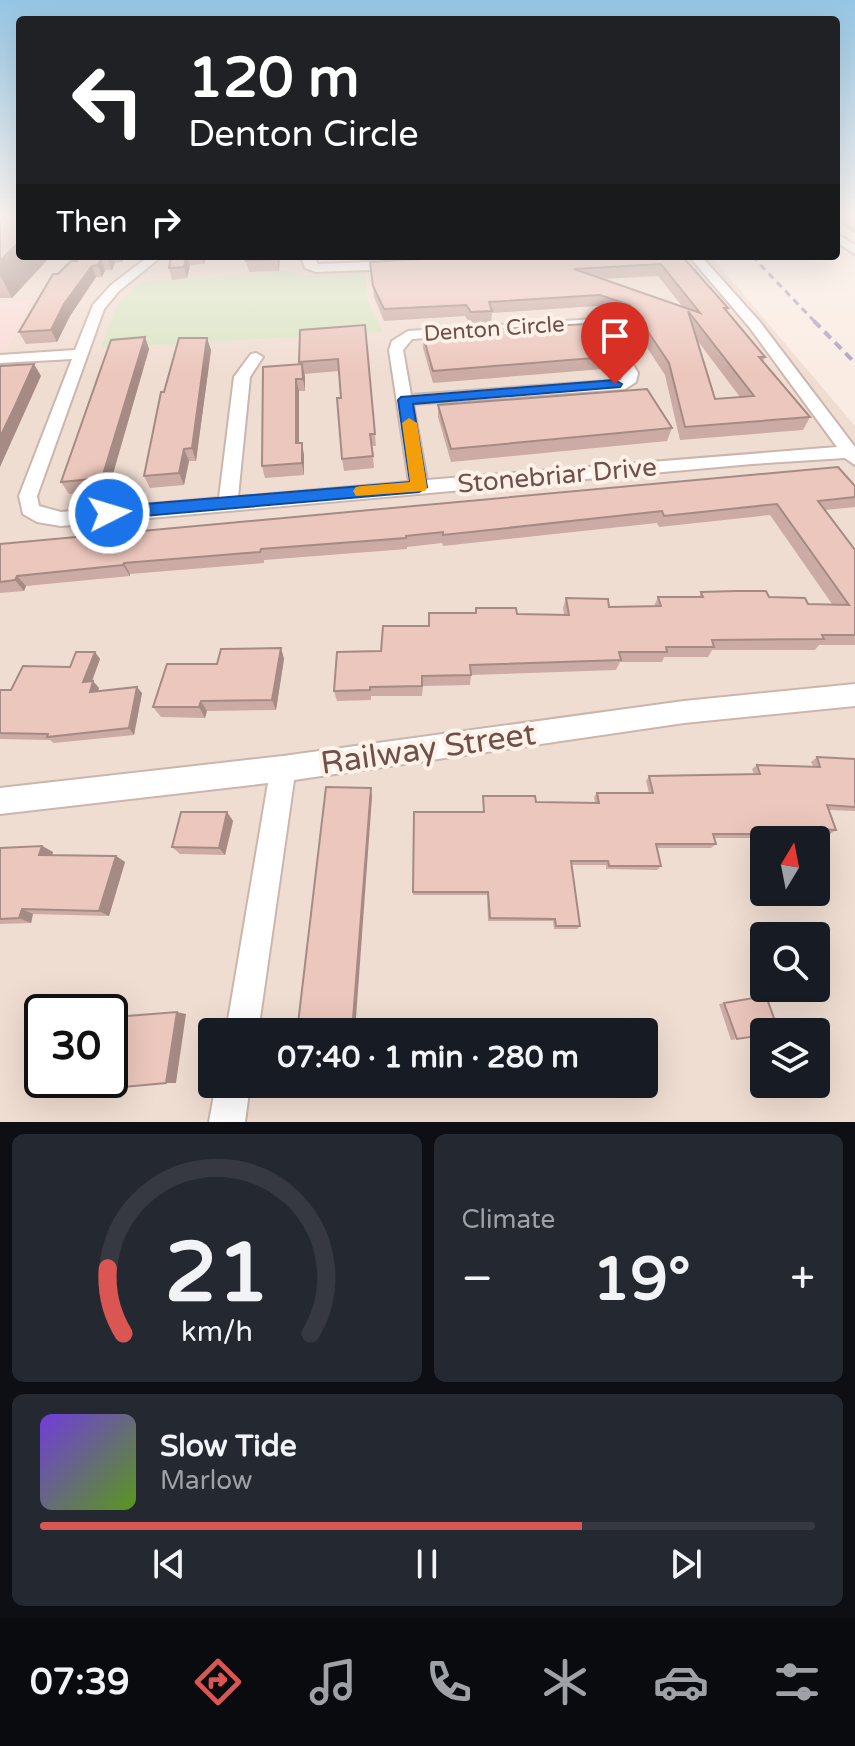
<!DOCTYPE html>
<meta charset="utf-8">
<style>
body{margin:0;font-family:"Varela Round",sans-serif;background:#242831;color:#f1f3f6;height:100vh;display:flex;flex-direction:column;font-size:30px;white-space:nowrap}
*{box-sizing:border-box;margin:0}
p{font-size:26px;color:#9ea1a6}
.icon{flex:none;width:44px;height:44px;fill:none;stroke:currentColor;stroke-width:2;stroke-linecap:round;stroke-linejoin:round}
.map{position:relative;height:1122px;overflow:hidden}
.drawer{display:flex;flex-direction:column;gap:12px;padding:12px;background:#0d0f14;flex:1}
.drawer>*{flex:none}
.banner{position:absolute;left:16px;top:16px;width:824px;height:244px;border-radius:8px;box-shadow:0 8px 32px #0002;background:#202124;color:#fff;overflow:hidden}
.needle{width:52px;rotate:10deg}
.controls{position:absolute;left:750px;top:826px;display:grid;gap:16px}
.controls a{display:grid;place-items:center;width:80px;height:80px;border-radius:8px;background:#171b24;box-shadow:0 8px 32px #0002;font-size:40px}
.speed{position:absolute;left:24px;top:994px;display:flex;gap:16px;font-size:40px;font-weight:700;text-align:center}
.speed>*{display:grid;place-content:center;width:104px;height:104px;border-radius:50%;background:#171b24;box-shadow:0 8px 32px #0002;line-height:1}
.speed .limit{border:4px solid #111;border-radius:12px;background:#fff;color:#111}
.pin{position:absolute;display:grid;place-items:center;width:68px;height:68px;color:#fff;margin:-82px -34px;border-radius:50% 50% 50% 0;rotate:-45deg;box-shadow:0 0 8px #0007}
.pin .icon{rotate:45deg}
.me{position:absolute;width:88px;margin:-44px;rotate:85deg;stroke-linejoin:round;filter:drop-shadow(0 0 6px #0008)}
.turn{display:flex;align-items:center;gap:28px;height:168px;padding:0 40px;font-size:36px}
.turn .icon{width:104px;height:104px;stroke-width:2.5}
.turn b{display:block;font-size:56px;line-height:68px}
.then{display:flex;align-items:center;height:76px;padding:0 40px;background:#0003;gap:16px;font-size:30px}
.big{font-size:60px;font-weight:700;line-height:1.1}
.drawer .tile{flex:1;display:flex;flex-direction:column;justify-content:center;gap:12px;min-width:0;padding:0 28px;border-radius:12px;background:#242831}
.drawer .dial{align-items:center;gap:0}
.dial svg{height:208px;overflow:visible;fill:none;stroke:#363941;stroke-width:7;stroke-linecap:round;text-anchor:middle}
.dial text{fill:#f1f3f6;stroke:none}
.song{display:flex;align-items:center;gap:24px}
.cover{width:96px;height:96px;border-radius:12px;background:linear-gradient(135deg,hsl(260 70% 55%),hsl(90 70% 35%))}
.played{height:8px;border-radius:4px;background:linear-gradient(90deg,#d95653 70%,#363941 70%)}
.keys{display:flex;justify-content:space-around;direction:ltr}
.heat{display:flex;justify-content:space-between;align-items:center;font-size:44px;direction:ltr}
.drawer .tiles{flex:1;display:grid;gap:12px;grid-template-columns:1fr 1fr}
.tile:last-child{grid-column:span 2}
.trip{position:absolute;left:198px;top:1018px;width:460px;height:80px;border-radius:8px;background:#171b24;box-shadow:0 8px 32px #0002;font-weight:700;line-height:80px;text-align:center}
.tabs{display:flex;height:128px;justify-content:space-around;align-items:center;background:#090b0e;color:#9ea1a6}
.tabs .icon{width:56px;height:56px}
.tabs .on{color:#d95653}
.tabs b{font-size:36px;color:#f1f3f6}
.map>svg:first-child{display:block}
</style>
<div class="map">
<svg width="855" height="1122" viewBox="0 0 855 1122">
<rect width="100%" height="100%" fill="#faece3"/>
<!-- residential -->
<path fill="#f0ddd2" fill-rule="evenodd" d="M0 256H711L855 426V1122H0V363L30 301 0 303ZM764 840H816V892H764ZM764 936H816V988H764ZM42 1012H110V1080H42ZM212 1032H644V1084H212ZM764 1032H816V1084H764Z"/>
<!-- commercial -->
<polygon fill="#f9dbd7" points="31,301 0,363 0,303"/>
<!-- green -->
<polygon fill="#d8e5c3" points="289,271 304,276 366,273 367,299 383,332 101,348 117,305 140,282"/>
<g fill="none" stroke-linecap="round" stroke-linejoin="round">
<defs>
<g id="minor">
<polygon points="836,233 855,245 855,254 836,242"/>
<path d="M149 256H162L119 291 104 309 37 496 39 506 61 512 219 498 234 377 251 354 256 353 263 357 250 377 238 497 409 482 389 350 392 341 408 331 596 319 612 328 638 373 636 382 625 389 413 404 427 480 837 447 750 328 689 256H701L760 322 855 447V465L845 458 752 464 61 526 37 522 23 514 19 496 72 359 0 363V355L75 350 93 305 111 285ZM593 327 601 333 624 373 621 380 411 395 403 350 412 339Z"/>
<polygon points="301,256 313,256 318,264 397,261 403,265 397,269 316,272 305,268"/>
<polygon points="855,684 855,706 684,723 294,780 258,1032 226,1032 268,783 0,814 0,788 283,756 684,701"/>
<polygon points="216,1084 250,1084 245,1122 209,1122"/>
</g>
</defs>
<!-- minor casing -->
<use href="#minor" stroke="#ccb5ad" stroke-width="4"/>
<!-- minor -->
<use href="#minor" fill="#fff" fill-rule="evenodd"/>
<!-- rail-far1 -->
<polyline stroke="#ada3c1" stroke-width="3" stroke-dasharray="7 5" stroke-linecap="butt" points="752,256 816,323"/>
<!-- rail -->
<polyline stroke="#ada3c1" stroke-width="4" stroke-dasharray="9 6" stroke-linecap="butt" points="814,321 855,363"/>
</g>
<!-- wall -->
<g fill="#cbaba3" fill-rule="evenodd">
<polygon points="836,215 855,215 855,234 836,220"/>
<polygon points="0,222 20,256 51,256 12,298 0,298"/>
<polygon points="79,256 126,256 122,262 115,263 112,270 105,270 102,277 96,277 70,316 57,342 26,344 19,332 58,274 77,261"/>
<polygon points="171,256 207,256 204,264 190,265 187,278 172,280 169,268"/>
<polygon points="247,256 280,256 279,271 249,272 246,261"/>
<polygon points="333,256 391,256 333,258"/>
<path d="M682 256 728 308 727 312 765 357 763 362 810 417 803 430 680 440 665 375 627 317 597 306 492 313 491 323 470 324 465 316 384 321 374 297 370 262ZM658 276 682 306 602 279ZM697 340 740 397 715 399Z"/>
<polygon points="365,325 376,446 372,446 374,468 344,471 342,459 341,398 339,371 304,374 305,391 299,391 299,443 304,455 304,475 265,478 262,466 299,364 299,362"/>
<polygon points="476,326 499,329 606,357 603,369 433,383 423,348 423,336 475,332"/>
<polygon points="145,337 149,349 108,491 69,494 61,482"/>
<polygon points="211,350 196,461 189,461 184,485 150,488 144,476 164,392"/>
<polygon points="438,405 672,428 667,441 451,462 438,417"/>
<polygon points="855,486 855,507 825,510 855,550 855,645 819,645 815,650 712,650 708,657 664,657 662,662 620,662 616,670 471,675 470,685 423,686 422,696 371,696 371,700 337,701 334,691 381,651 429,626 475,613 476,608 517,614 564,615 563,608 566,598 609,607 654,606 658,597 699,597 701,592 769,597 808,604 832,604 770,515 659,527 657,523 443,546 442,543 407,547 407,549 264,560 264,563 130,574 130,576 26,586 24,591 0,593 0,544"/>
<polygon points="281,648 284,659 276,710 207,711 205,718 161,717 153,707 217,664"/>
<polygon points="95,652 100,659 92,681 99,688 98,691 142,693 134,735 54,743 50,740 0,739 0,690 11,690 70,667"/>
<polygon points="817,757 855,759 855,811 829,810 836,830 830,834 767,832 768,834 763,838 714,838 716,844 711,848 657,848 661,866 657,870 606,869 606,865 571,865 580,926 577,929 554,929 553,921 488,921 487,895 413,895 414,812 483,812 483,796 536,802 595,803 594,797 597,793 649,793 646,781 649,776 754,774 752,769 757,765 813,766 811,762"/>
<polygon points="227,812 233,821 225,855 180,854 172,847"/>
<polygon points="42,846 53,852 52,855 116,856 125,862 109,916 33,914 31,923 0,924 0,848"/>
<polygon points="724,1003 764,1035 731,1040 719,1004"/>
</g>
<!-- shaded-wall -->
<g fill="#a58b84">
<polygon points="20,241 20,256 51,256 12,298 0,275 0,261"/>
<polygon points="108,256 112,256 115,263 112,270 107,258"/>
<polygon points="119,256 126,256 122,262"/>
<polygon points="186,256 190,265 187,278 184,267"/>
<polygon points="202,256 207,256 204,264"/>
<polygon points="277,256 280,256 279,271 277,259"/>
<polygon points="101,259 105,270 102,277 98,265"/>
<polygon points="92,266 96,277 70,316 57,342 51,330 64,304"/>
<polygon points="145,337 149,349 108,491 102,478"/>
<polygon points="207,338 211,350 196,461 192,448"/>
<polygon points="34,364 41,376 0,467 0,437"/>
<polygon points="302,364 305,376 305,391 303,379"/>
<polygon points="296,379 299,391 299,456 296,443"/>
<polygon points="302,443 304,455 304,475 302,463"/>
<polygon points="184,449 189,461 184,485 179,473"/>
<polygon points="124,563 130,574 130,576 123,565"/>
<polygon points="17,576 26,586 24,591 15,580"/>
<polygon points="281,648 284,659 276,710 272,700"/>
<polygon points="95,652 100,659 89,689 83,682"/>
<polygon points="93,681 99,688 96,698 90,692"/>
<polygon points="137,687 142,693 134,735 129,728"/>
<polygon points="201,701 207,711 205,718 199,707"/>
<polygon points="371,788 372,797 355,1032 352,1032"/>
<polygon points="227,812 233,821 225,855 219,848"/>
<polygon points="42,846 53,852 50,861 39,855"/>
<polygon points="116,856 125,862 109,916 99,911"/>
<polygon points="22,909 33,914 31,923 19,918"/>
<polygon points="102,1003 108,1004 107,1012 101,1012"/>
<polygon points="177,1012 186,1014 176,1083 166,1083"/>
</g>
<!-- building -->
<g fill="#ecc7bd" stroke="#a58b84" stroke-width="2" fill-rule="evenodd">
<polygon points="7,215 20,215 20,241 0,261 0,222"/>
<polygon points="79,256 108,256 107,258 101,259 98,265 92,266 64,304 51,330 19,332 53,274 58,274 71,261 77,261"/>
<polygon points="171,256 186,256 184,267 169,268"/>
<polygon points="247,256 277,256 277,259 246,261"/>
<path d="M475 256H682L728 308H724L765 357H759L810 417 685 427 669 363 630 305 600 295 489 302 492 311 471 312 466 305 384 309 373 286 370 262ZM661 264 700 313 574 269ZM688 311 754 396 715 399Z"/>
<polygon points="586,324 606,357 433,371 423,336 478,331 476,326 497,325 499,329"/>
<polygon points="365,325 375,434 370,434 373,456 342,459 337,398 341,398 338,359 299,362 300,330"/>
<polygon points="145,337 102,478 61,482 111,340"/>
<polygon points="179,338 207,338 192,448 184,449 179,473 144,476 161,392 164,392"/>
<polygon points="34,364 14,408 0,437 0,366"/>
<polygon points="302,364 303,379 296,379 296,443 302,443 302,463 262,466 263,367"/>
<polygon points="647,389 672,428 451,449 438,405"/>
<polygon points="838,467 855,486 855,497 818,501 855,550 855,635 822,635 824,639 712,640 714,647 666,647 667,652 619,652 621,660 470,665 471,675 422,676 422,686 370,687 370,690 334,691 337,652 381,651 383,626 429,626 429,613 476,613 476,608 516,608 517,614 569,615 566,598 608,599 609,607 661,606 658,597 703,597 701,592 736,591 766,591 769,597 805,598 808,604 849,605 777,504 664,516 662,511 443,535 443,532 406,536 406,538 261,549 260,552 124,563 123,565 17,576 15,580 0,582 0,544"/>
<polygon points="281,648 272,700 201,701 199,707 153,707 167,664 217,664 221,649"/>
<polygon points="76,652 95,652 83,682 93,681 90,692 137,687 129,728 47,737 48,734 0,733 0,690 11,690 23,666 70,667"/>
<polygon points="817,757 855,759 855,807 827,805 836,830 766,827 768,834 713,834 716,844 656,844 661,866 609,866 608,861 571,861 580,926 556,926 555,919 490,918 488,892 413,892 414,812 484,812 483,796 535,796 536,802 599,803 597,793 653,793 649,776 760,774 757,765 820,767"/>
<polygon points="326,787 371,788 352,1032 297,1032"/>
<polygon points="181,812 227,812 219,848 172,847"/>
<polygon points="42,846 39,855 116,856 99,911 22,909 19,918 0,919 0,848"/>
<polygon points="766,996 779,1032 764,1032 764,1035 737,1039 724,1003"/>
<polygon points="102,1003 101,1012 56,1012 56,1011"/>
<polygon points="177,1012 166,1083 113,1088 127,1016"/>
</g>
<!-- sky -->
<linearGradient id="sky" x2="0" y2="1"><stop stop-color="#95c6e4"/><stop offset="0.58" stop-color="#fdf6f2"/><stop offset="1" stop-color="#fdf6f2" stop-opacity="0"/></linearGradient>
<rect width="855" height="373" fill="url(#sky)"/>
<!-- route -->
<polygon fill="#1a73e8" stroke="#114b97" stroke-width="2" points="615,380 622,384 620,387 413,404 427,487 419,492 109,519 100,513 109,507 410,482 398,400 401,397"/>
<!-- slow -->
<polygon fill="#f59e0b" points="409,418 417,423 427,487 425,491 356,496 353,491 356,487 362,486 410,482 402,423"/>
<g text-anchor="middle" stroke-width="8" stroke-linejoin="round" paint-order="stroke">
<!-- far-street labels -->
<g font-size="22" fill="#6f514b" stroke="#fdf1e8">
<text transform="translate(494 328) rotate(-4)" y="8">Denton Circle</text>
</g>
<!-- street labels -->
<g font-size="26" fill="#6f514b" stroke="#fdf1e8">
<text transform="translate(557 475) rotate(-5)" y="9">Stonebriar Drive</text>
</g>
<!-- near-street labels -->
<g font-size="32" fill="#6f514b" stroke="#fdf1e8">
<text transform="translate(428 748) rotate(-8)" y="11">Railway Street</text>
</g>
</g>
</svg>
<div class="controls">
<a><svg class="needle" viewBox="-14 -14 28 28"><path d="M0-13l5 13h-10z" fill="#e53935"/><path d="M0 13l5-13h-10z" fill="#9ea1a6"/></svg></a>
<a><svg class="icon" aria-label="search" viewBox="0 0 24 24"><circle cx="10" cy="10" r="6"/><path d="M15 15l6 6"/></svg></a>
<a><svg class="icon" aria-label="layers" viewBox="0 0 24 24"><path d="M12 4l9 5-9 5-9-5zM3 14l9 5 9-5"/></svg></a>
</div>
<div class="speed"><div class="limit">30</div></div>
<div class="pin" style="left:615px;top:384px;background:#d93025"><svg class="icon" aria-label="arrive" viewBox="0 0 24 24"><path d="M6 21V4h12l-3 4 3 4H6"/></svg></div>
<svg class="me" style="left:109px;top:513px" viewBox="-20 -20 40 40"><circle r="17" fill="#1a73e8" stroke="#fff" stroke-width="3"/><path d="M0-11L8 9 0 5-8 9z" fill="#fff"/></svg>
<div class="trip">07:40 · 1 min · 280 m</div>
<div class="banner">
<div class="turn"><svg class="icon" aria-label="left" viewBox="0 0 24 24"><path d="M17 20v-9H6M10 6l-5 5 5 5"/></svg><div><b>120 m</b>Denton Circle</div></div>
<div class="then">Then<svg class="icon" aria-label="right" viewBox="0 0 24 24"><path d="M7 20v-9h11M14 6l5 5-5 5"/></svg></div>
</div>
</div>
<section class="drawer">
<div class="tiles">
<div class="tile dial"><svg viewBox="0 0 100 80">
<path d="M14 69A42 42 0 1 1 86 69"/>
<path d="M14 69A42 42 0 0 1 8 44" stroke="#d95653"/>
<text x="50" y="56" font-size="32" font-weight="700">21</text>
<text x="50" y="72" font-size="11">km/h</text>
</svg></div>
<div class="tile"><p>Climate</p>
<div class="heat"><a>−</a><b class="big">19°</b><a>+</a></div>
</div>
<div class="tile">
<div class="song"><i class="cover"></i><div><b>Slow Tide</b><p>Marlow</p></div></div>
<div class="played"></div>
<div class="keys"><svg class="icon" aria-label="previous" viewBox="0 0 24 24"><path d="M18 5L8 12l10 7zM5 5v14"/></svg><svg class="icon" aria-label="pause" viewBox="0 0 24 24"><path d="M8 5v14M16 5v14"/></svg><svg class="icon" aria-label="next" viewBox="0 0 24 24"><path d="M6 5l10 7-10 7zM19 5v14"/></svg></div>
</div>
</div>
</section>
<nav class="tabs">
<b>07:39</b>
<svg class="icon on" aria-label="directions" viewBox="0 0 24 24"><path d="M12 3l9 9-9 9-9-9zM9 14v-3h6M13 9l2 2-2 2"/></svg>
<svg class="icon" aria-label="music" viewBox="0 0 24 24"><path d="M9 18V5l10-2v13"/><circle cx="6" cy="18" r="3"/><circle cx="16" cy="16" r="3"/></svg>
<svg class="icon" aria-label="phone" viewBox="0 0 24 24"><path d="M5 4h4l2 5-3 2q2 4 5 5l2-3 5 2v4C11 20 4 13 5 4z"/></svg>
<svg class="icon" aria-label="climate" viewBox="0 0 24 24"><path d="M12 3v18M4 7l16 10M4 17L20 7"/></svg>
<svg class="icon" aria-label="car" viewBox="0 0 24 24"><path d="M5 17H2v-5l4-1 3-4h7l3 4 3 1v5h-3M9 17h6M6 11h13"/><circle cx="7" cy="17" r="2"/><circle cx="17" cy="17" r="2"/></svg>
<svg class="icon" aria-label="filters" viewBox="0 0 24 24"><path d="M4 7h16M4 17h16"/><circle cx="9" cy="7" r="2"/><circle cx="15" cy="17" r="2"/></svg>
</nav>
